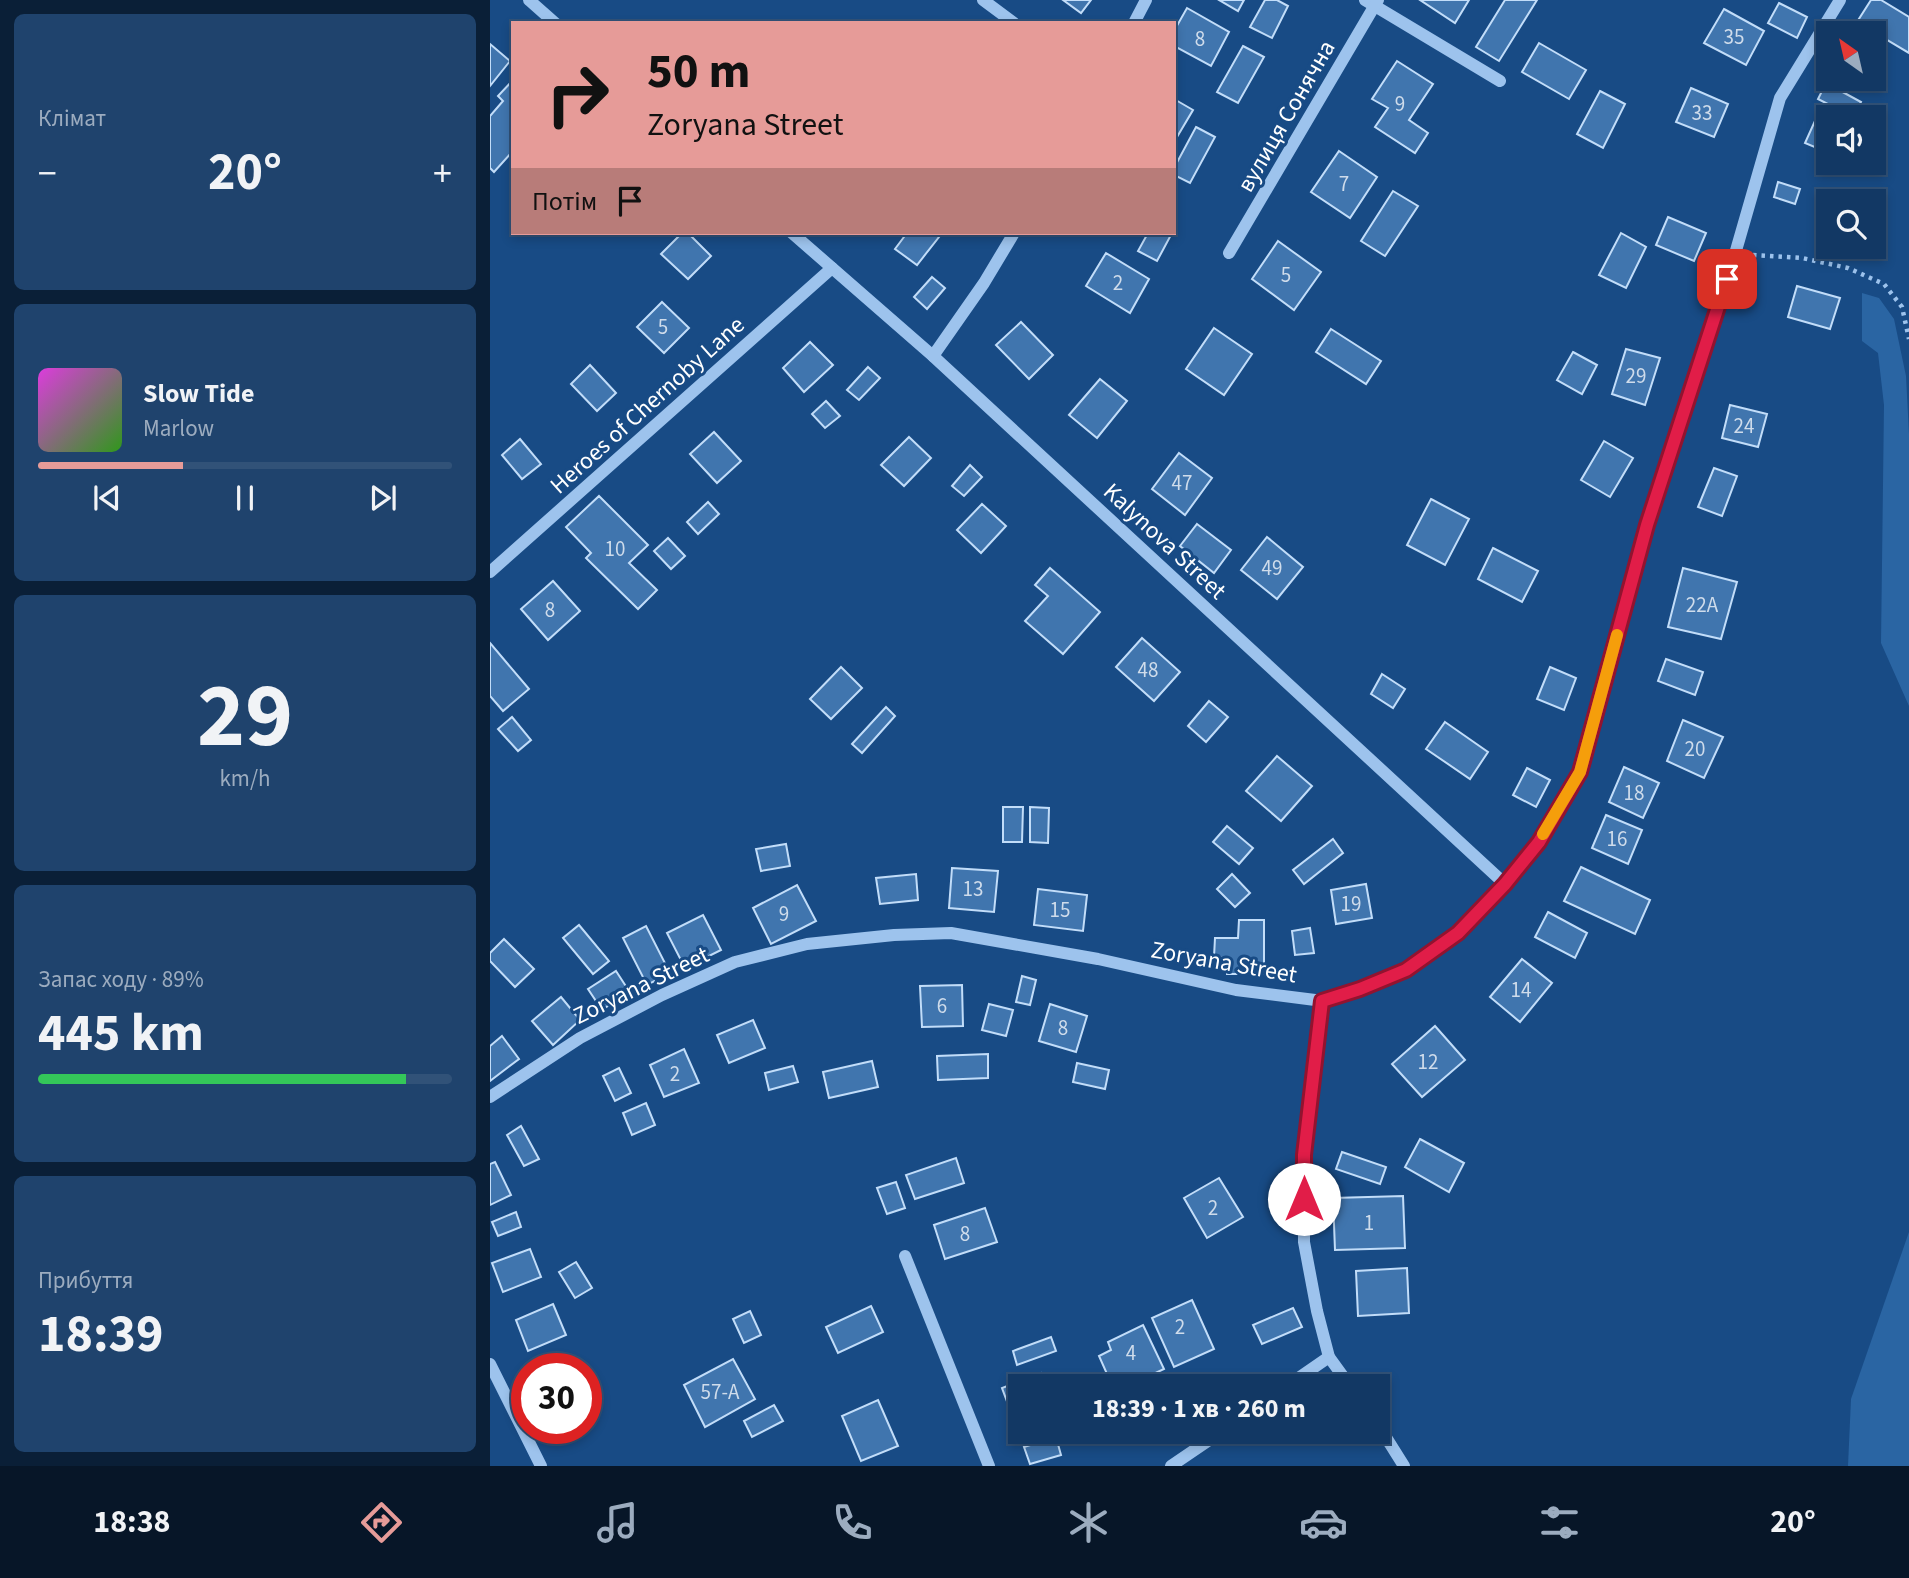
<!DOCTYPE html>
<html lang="uk">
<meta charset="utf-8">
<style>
body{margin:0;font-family:"Source Sans 3",sans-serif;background:#1f436d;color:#f1f3f6;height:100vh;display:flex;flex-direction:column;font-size:26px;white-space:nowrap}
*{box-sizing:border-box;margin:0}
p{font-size:23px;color:#9cacbf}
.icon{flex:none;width:38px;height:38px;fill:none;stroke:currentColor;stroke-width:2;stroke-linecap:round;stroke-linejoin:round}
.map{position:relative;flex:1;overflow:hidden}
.side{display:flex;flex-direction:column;gap:14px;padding:14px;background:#0a1f37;width:490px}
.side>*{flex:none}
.banner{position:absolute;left:21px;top:21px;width:665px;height:214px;border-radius:0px;box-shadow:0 4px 10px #0003,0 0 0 2px #315278;background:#e69b98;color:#111;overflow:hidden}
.needle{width:46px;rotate:326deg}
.controls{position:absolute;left:1326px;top:21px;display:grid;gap:14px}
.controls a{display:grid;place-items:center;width:70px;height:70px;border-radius:0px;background:#123864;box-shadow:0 4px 10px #0003,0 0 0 2px #315278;font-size:35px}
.speed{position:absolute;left:21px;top:1353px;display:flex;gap:14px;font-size:35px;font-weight:700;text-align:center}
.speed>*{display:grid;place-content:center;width:91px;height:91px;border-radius:50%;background:#123864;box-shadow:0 4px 10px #0003,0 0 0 2px #315278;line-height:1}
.speed .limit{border:10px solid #d22;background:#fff;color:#111}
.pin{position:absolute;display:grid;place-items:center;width:60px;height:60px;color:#fff;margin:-30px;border-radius:14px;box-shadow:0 4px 10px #0006}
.me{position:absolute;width:77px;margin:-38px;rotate:0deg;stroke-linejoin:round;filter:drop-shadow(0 0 5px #0008)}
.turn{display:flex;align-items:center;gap:24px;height:147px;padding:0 21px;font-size:32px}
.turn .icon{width:91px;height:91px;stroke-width:2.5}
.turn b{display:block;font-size:49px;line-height:60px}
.then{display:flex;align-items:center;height:66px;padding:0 21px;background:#0003;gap:14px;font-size:26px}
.big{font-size:52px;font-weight:700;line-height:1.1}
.side .tile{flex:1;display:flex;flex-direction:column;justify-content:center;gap:10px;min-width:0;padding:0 24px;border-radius:10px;background:#1f436d}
.side .dial{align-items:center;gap:0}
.dial b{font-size:91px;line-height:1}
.song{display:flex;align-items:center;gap:21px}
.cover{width:84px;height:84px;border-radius:10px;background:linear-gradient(135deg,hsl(300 70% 55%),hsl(110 70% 35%))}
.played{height:7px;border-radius:4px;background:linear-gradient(90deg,#e69b98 35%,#315278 35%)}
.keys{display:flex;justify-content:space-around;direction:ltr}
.heat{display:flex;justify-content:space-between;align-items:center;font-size:38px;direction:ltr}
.charge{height:10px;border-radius:5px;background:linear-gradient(90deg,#34c759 89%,#315278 0)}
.trip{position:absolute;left:518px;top:1374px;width:382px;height:70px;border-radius:0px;background:#123864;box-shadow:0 4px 10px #0003,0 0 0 2px #315278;font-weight:700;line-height:70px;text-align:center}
.menu{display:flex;height:112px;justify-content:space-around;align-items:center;background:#071628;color:#9cacbf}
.menu .icon{width:49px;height:49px}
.menu .on{color:#e69b98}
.menu b{font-size:32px;color:#f1f3f6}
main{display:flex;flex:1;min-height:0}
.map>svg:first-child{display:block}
</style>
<main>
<section class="side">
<div class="tile"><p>Клімат</p>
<div class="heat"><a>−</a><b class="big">20°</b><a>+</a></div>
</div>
<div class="tile">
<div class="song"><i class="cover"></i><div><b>Slow Tide</b><p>Marlow</p></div></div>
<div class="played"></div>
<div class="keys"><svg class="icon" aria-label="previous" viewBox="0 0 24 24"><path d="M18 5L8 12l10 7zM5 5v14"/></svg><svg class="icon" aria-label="pause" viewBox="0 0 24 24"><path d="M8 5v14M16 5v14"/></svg><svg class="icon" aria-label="next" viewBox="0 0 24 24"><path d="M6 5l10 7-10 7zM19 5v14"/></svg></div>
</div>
<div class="tile dial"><b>29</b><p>km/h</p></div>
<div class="tile"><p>Запас ходу · 89%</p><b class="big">445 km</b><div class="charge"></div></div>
<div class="tile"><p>Прибуття</p><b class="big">18:39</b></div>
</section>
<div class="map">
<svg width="1419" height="1466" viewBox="0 0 1419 1466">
<rect width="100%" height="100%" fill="#184b85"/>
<!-- green -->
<g fill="#2a65a3">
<polygon points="1372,293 1389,298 1404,319 1416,376 1419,434 1419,706 1391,643 1394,405 1388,353 1372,341"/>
<polygon points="1419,1232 1419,1466 1358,1466 1361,1399"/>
</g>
<!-- building -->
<g fill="#4075ae" stroke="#c2ddf9" stroke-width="2">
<polygon points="573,0 601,0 591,13"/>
<polygon points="729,0 754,0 748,11"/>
<polygon points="775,0 787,0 798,6 782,38 760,27"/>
<polygon points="930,0 979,0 965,23"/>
<polygon points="1015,0 1047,0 1009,61 986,47"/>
<polygon points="1381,0 1391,0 1419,17 1419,53 1367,22"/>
<polygon points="1289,3 1317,17 1307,38 1278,23"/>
<polygon points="697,8 739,32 721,66 684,46 684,31"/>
<polygon points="1234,9 1274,31 1256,65 1214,43"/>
<polygon points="1049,43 1096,70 1079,99 1032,72"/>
<polygon points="0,44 20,61 0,86"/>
<polygon points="753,46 774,57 748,103 727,92"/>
<polygon points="907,61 943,84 919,120 938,133 925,153 885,127 898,108 882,99"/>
<polygon points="23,80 23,151 4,172 0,168 0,116 13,101 8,96"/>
<polygon points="1336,83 1371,102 1363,117 1328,99"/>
<polygon points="1201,88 1238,104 1224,137 1186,122"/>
<polygon points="1110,91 1135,104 1113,148 1087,134"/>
<polygon points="684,99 703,110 687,137 684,136"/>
<polygon points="1329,112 1342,117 1339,117 1339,153 1315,143"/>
<polygon points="706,127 725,137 700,183 684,175 684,168"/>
<polygon points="849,151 887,177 860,218 821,192"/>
<polygon points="1288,182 1310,189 1305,204 1284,197"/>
<polygon points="903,191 928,206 895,256 871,241"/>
<polygon points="1178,217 1216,233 1204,261 1166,245"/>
<polygon points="192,233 198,233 221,256 198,279 171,254"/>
<polygon points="417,233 443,233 449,237 427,265 405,249"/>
<polygon points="658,233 682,233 667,261 648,251"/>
<polygon points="1131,233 1156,247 1136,288 1109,275"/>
<polygon points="788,241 831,272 804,310 762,279"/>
<polygon points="616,253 659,279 640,313 596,286"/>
<polygon points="442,277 455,288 437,309 424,297"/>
<polygon points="1307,286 1350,298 1340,329 1298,317"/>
<polygon points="172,302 199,328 174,353 147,327"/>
<polygon points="531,322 563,355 539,379 506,345"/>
<polygon points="724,328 762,354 734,395 696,369"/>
<polygon points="841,329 891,361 876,384 826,352"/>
<polygon points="320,342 343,365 314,392 293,368"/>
<polygon points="1136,349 1170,358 1155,405 1122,394"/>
<polygon points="1083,352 1107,365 1092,394 1067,380"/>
<polygon points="100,365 126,393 107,411 81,384"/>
<polygon points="378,367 390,378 369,400 357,390"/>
<polygon points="610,379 637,401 607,438 579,415"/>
<polygon points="336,401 350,416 335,428 322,414"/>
<polygon points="1240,405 1277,414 1268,447 1232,438"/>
<polygon points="224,432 251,461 227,483 200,454"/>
<polygon points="419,437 441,458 414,486 391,465"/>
<polygon points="30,439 51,464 32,479 12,455"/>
<polygon points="1114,441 1143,458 1120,497 1091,480"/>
<polygon points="689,453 722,478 695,515 662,489"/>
<polygon points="480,465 492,477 474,496 462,486"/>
<polygon points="1224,468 1247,476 1232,516 1208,507"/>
<polygon points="109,496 158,545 139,563 167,590 148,609 96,558 101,553 76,527"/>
<polygon points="941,499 979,519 955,565 917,545"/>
<polygon points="218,502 229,514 208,534 197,522"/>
<polygon points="492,504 516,526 491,553 467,530"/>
<polygon points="707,524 741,550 724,573 690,546"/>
<polygon points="777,537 813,567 787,599 751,570"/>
<polygon points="178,538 195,556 181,569 164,551"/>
<polygon points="1003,548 1048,571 1032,602 988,579"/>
<polygon points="560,568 610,612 573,654 535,621 558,596 545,585"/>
<polygon points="1193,568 1247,582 1231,639 1178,627"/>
<polygon points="63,581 90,611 58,640 31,609"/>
<polygon points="652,638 690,672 664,701 626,667"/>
<polygon points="0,643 39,689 13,711 0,696"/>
<polygon points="1176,659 1213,672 1205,695 1168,681"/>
<polygon points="351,667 372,688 341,719 320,699"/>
<polygon points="1060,667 1086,678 1074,710 1047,699"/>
<polygon points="892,674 915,689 903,708 881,694"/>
<polygon points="719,701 738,717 716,742 698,726"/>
<polygon points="396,707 405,716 372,753 362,744"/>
<polygon points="22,717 41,740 28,751 8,729"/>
<polygon points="1193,720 1233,737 1214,778 1177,761"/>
<polygon points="955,722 998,752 980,779 936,749"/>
<polygon points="787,756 822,786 791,821 756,791"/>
<polygon points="1134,767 1169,783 1153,818 1119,802"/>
<polygon points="1037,768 1060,780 1046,807 1023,795"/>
<polygon points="513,807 533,807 532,842 513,842"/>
<polygon points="540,807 559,808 558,843 540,842"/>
<polygon points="1116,815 1152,830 1138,864 1102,848"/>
<polygon points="737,826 763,848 749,864 723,842"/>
<polygon points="843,839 853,853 814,884 803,870"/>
<polygon points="296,844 300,866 271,871 266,849"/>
<polygon points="1091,867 1160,900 1145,934 1074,901"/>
<polygon points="462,868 508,871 504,912 459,908"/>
<polygon points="426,874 428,900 390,904 386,878"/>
<polygon points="742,874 760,893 745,907 727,889"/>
<polygon points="876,884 882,918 846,924 841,890"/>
<polygon points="307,885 326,921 281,944 263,908"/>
<polygon points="548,889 597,895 593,931 544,925"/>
<polygon points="1058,912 1097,933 1085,958 1045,937"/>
<polygon points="213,915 231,950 195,968 177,933"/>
<polygon points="749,920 774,920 774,974 737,974 737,958 724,957 725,938 748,938"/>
<polygon points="89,925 119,961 103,974 73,938"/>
<polygon points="156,926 180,973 157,985 133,938"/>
<polygon points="820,928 824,953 805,955 802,931"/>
<polygon points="14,939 44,969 25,987 0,961 0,953"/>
<polygon points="1032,959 1062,983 1030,1022 1000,997"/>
<polygon points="126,971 139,991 112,1010 98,989"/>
<polygon points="532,976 546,980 540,1005 526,1002"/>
<polygon points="472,985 473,1026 432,1027 430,986"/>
<polygon points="71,997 90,1020 63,1045 42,1021"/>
<polygon points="499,1004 523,1010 516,1036 492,1030"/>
<polygon points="560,1004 597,1016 586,1052 549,1041"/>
<polygon points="263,1020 275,1048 239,1063 227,1035"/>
<polygon points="945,1026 975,1060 932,1097 902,1064"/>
<polygon points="12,1036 29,1059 0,1081 0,1046"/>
<polygon points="194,1049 209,1083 174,1097 160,1065"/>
<polygon points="498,1054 498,1078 448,1080 447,1056"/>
<polygon points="382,1061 388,1087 339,1098 333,1072"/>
<polygon points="587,1063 619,1070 615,1089 583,1082"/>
<polygon points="303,1066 308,1082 279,1090 275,1073"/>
<polygon points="129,1068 141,1093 125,1101 113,1076"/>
<polygon points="156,1103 165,1125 142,1135 133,1113"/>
<polygon points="31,1126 49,1159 34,1166 17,1135"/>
<polygon points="930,1139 974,1163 959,1192 915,1167"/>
<polygon points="852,1152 896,1167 890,1184 846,1169"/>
<polygon points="466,1158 474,1183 425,1199 416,1175"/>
<polygon points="5,1162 21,1195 0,1205 0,1164"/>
<polygon points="729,1178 753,1217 717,1238 694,1198"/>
<polygon points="406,1182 415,1208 397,1214 387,1188"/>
<polygon points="913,1196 915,1248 845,1250 843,1198"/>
<polygon points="495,1208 507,1242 455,1259 444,1225"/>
<polygon points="26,1212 31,1227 8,1236 2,1222"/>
<polygon points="40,1249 51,1277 13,1292 2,1263"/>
<polygon points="86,1262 102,1288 85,1298 69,1272"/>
<polygon points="917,1268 919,1313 868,1316 866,1271"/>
<polygon points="702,1300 724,1349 684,1367 662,1318"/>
<polygon points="63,1304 76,1335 38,1351 26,1320"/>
<polygon points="381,1306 393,1332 348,1353 336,1327"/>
<polygon points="803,1308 812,1327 772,1344 763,1325"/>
<polygon points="260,1311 271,1335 254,1343 243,1319"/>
<polygon points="653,1325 674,1369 638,1386 634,1377 621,1383 609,1356 621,1350 618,1342"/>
<polygon points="561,1337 566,1351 527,1365 523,1351"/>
<polygon points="243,1359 265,1399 215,1427 194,1385"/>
<polygon points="551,1373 556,1386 530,1386 530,1421 525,1423 512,1388"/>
<polygon points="388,1400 408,1446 371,1461 352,1416"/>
<polygon points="284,1405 293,1421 262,1437 254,1421"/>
<polygon points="566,1437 571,1455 540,1464 534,1447"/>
</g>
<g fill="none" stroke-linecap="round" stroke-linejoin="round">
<!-- path -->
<polyline stroke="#9dc3ed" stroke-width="4.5" stroke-dasharray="3.5 5" stroke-linecap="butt" points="1263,255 1312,258 1358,268 1394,284 1412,307 1419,339"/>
<!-- minor -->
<g stroke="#9dc3ed" stroke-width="12">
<polyline points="39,0 65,23"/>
<polyline points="493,0 524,23"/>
<polyline points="875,0 1010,81"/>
<polyline points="644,23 656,0"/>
<polyline points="302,233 443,356 1015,884"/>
<polyline points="739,253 888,0"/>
<polyline points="443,356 494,283 524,233"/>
<polyline points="0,572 342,268"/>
<polyline points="833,1001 814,1155 814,1242 827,1311 839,1357 860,1386"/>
<polyline points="0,1097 90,1038 172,995 245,962 317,944 404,935 461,933 608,959 746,990 833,1001 871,989 916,970 968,933 1015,884 1049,842 1090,773 1157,525 1245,254 1290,98 1350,0"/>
<polyline points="415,1256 499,1466"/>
<polyline points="0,1364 51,1466"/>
<polyline points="797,1386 839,1357"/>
<polyline points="887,1423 914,1466"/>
<polyline points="681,1466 731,1432"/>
</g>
</g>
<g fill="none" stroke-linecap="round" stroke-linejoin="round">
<defs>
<polyline id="route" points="814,1199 814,1155 832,1001 870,989 916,970 968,933 1015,884 1049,842 1090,772 1157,525 1237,279"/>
</defs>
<!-- route casing -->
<use href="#route" stroke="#92132f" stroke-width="18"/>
<!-- route -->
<use href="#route" stroke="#e11d48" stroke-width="12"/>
<!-- slow -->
<polyline stroke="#f59e0b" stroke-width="12" points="1053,834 1090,772 1127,635"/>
</g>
<g text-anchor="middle" stroke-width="6" stroke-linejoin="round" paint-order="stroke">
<!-- number labels -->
<g font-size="21" fill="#cfdceb">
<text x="1244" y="44">35</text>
<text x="710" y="46">8</text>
<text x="910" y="111">9</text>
<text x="1212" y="120">33</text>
<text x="854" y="191">7</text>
<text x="796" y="282">5</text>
<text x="628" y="290">2</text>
<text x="173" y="334">5</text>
<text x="1146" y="383">29</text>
<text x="1254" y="433">24</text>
<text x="692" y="490">47</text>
<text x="125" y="556">10</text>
<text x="782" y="575">49</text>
<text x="1212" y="612">22А</text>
<text x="60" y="617">8</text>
<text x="658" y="677">48</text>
<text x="1205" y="756">20</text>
<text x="1144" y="800">18</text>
<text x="1127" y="846">16</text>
<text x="483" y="896">13</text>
<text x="861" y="911">19</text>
<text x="570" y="917">15</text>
<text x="294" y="921">9</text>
<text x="1031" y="997">14</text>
<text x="452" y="1013">6</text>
<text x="573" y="1035">8</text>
<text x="938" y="1069">12</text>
<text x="185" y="1081">2</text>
<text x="723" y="1215">2</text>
<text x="879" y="1230">1</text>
<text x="475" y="1241">8</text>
<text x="690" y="1334">2</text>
<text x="641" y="1360">4</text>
<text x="230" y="1399">57-А</text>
</g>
<!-- street labels -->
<g font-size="24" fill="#fff" stroke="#184b85">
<text transform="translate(796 116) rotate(-60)" y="8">вулиця Сонячна</text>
<text transform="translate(157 405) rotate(-42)" y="8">Heroes of Chernoby Lane</text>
<text transform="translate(675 541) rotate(43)" y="8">Kalynova Street</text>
<text transform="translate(734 962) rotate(10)" y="8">Zoryana Street</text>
<text transform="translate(151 985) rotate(-26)" y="8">Zoryana Street</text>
</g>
</g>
</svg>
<div class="controls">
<a><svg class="needle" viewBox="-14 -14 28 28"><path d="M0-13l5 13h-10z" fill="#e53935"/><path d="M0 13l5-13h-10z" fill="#9cacbf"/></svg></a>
<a><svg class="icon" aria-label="sound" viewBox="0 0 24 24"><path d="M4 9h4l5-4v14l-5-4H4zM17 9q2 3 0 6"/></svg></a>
<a><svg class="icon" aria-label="search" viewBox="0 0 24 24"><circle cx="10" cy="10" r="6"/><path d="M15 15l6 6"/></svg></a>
</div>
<div class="speed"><div class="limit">30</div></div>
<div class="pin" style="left:1237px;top:279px;background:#d93025"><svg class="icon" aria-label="arrive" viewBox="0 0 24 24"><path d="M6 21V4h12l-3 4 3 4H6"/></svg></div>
<svg class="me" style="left:814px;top:1199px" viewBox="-20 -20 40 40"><circle r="19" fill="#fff"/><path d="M0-13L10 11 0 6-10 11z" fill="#e11d48"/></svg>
<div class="trip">18:39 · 1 хв · 260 m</div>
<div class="banner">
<div class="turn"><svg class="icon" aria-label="right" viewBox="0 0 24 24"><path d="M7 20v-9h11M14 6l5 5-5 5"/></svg><div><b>50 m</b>Zoryana Street</div></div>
<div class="then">Потім<svg class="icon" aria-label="arrive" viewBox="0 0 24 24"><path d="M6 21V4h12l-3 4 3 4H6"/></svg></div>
</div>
</div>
</main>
<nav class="menu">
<b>18:38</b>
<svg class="icon on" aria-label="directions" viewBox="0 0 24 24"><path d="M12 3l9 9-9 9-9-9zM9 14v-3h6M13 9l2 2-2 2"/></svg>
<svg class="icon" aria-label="music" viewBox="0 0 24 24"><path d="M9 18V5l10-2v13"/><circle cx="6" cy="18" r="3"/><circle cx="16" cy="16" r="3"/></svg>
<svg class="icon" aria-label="phone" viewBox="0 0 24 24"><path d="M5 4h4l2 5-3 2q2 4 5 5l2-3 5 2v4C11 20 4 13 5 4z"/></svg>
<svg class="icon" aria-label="climate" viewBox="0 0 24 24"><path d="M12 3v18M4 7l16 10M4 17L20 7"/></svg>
<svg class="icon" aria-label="car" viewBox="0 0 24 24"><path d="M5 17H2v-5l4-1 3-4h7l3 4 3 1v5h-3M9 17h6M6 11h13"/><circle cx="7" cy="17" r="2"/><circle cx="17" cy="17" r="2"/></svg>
<svg class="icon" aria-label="filters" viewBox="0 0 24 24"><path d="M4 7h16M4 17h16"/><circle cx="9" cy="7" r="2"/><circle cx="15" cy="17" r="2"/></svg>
<b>20°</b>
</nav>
